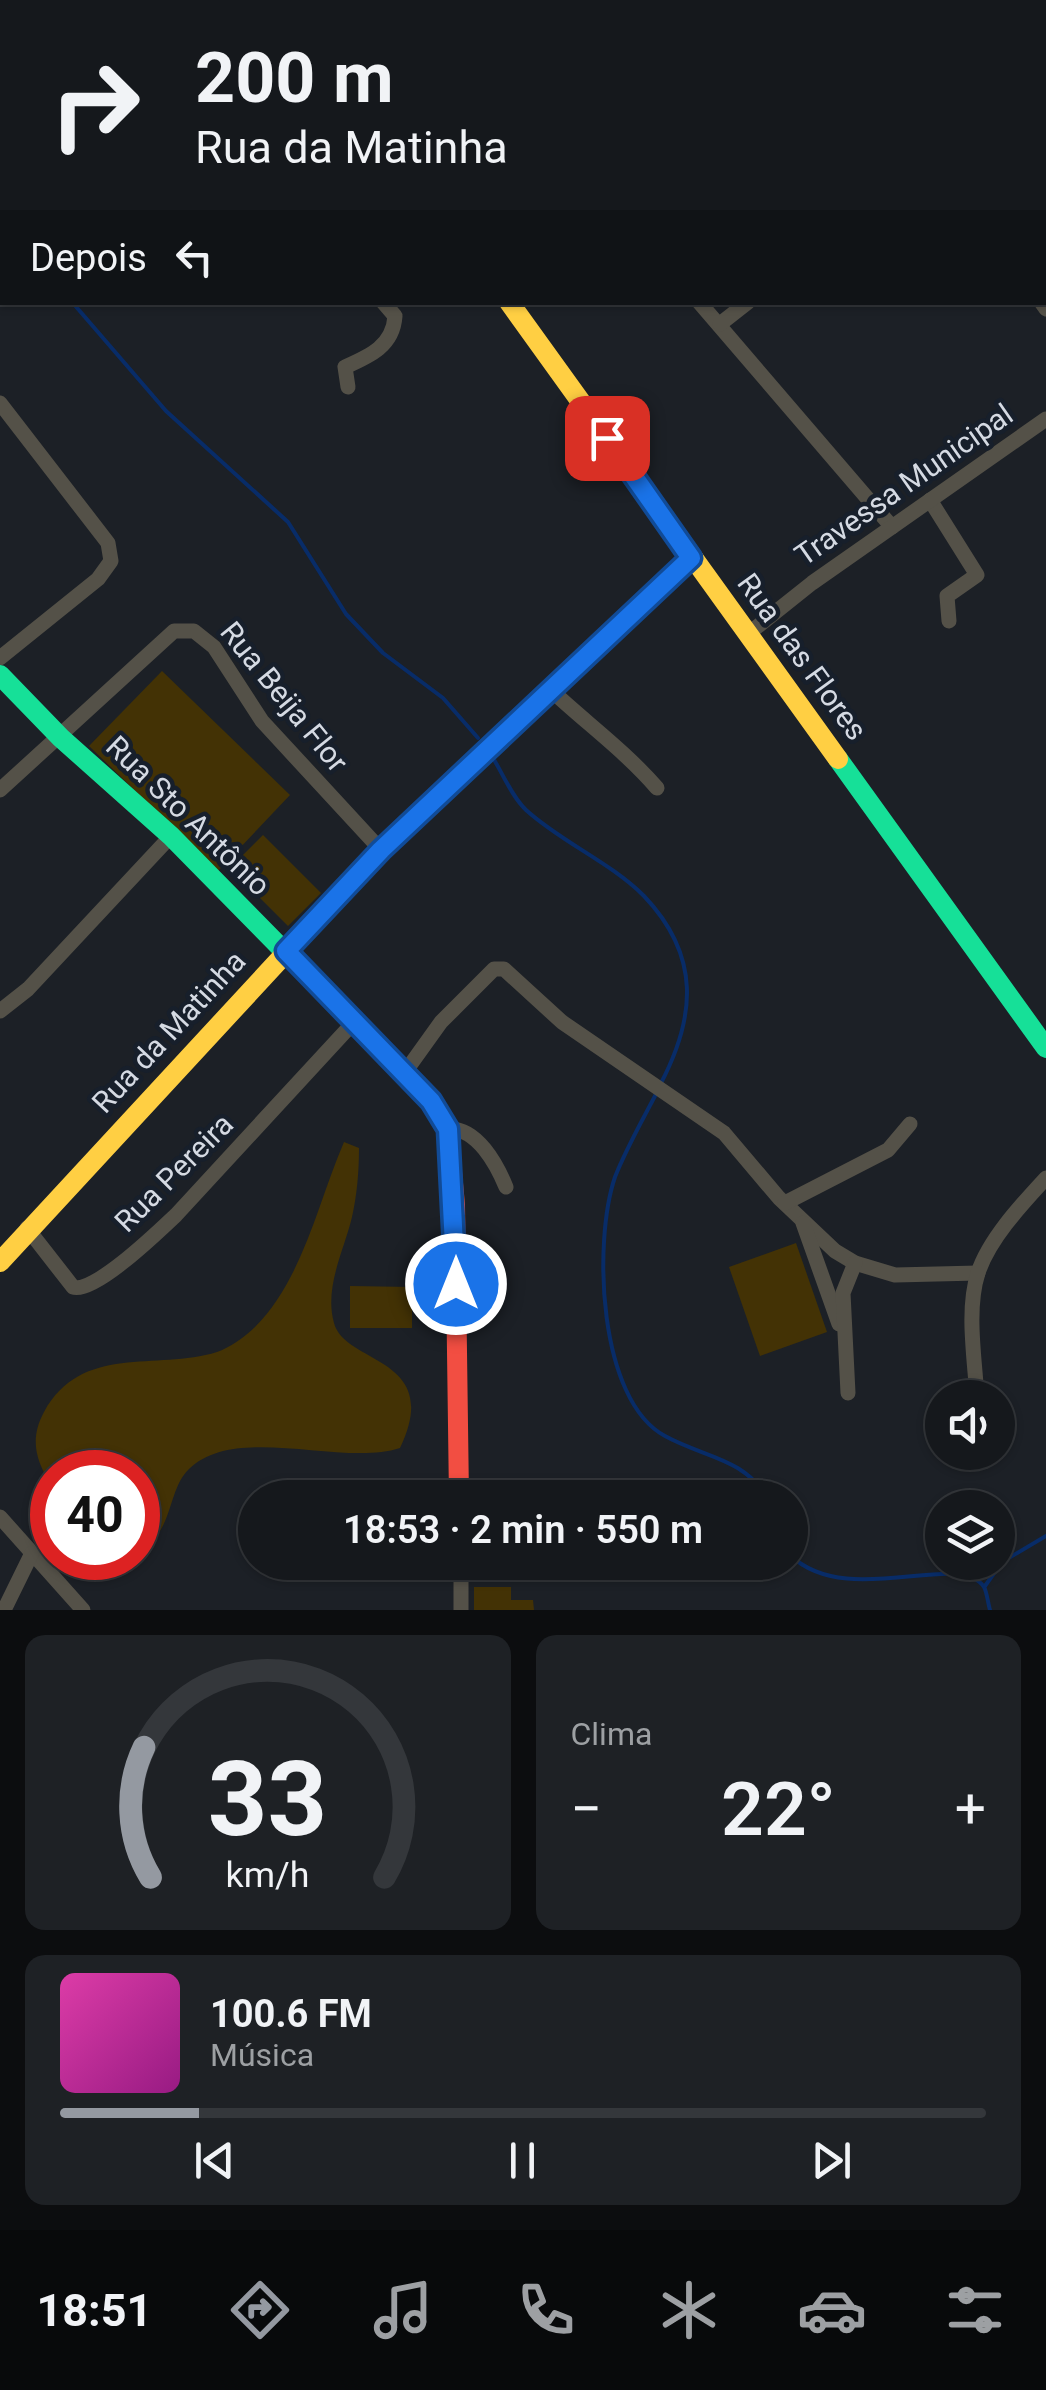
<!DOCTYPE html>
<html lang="pt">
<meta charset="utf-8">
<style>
body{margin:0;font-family:Roboto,sans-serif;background:#1e2125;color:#f1f3f6;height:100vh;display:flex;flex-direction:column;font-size:38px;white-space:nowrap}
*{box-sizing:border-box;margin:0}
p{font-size:32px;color:#9da0a3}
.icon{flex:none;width:55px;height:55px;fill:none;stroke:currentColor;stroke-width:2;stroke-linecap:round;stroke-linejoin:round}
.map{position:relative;height:1610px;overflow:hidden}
.details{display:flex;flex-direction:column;gap:25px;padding:25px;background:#0c0d0f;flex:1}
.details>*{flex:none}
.top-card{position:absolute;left:0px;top:0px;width:1048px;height:305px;box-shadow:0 2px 8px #0004,0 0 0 2px #34373b;background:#15181c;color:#f1f3f6;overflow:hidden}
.fabs{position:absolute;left:925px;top:1380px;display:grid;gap:20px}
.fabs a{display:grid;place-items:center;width:90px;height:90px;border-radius:50%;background:#15181c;box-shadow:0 2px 8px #0004,0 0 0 2px #34373b;font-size:50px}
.speed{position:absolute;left:30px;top:1450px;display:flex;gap:20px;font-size:50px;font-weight:700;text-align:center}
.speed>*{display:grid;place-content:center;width:130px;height:130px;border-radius:50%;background:#15181c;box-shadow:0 2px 8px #0004,0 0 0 2px #34373b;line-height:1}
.speed .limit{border:15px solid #d22;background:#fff;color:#111}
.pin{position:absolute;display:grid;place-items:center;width:85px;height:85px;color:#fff;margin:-42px;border-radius:20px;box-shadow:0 5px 15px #0006}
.me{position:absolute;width:110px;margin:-55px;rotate:0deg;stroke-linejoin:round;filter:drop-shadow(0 0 8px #0008)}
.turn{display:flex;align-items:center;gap:35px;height:210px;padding:0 30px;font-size:45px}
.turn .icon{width:130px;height:130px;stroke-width:2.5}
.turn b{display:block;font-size:70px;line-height:85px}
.then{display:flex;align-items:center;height:95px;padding:0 30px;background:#0003;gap:20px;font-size:38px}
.big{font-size:75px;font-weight:600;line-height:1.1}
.details .widget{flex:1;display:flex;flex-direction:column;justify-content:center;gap:15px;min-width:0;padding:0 35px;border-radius:20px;background:#1e2125}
.details .dial{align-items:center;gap:0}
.dial svg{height:260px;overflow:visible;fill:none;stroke:#34373b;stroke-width:7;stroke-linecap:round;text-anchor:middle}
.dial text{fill:#f1f3f6;stroke:none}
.song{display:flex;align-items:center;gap:30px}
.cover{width:120px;height:120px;border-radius:15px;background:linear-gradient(135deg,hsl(320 70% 55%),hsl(310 70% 35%))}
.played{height:10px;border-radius:5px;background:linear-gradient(90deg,#9499a1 15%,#34373b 15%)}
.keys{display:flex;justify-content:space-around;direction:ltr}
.heat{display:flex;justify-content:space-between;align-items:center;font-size:55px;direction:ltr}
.details .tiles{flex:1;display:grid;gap:25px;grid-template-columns:1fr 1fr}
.widget:last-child{grid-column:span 2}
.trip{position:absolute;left:238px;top:1480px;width:570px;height:100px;border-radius:50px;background:#15181c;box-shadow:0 2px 8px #0004,0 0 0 2px #34373b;font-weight:600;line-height:100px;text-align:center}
.tab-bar{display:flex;height:160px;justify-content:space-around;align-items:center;background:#080a0b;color:#9da0a3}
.tab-bar .icon{width:70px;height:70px}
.tab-bar .active{color:#9499a1}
.tab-bar b{font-size:45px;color:#f1f3f6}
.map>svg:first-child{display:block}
</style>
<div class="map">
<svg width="1046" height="1610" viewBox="0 0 1046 1610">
<rect width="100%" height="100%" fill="#1c2026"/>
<!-- green -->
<g fill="#433205">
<polygon points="162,671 290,795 218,871 89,746"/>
<polygon points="263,835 321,893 288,926 230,868"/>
<path d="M344 1142 359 1148C359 1172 357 1195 352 1217 344 1251 324 1287 334 1323 345 1365 444 1356 400 1448 342 1467 236 1423 189 1469 173 1484 172 1512 160 1531L138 1527V1472H52L50 1483C35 1459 30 1438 44 1412 82 1343 156 1371 217 1352 229 1348 245 1337 255 1327 303 1279 318 1202 344 1142Z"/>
<polygon points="796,1243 827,1332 760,1356 729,1267"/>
<polygon points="350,1286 412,1287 412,1328 350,1328"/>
<polygon points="474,1587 511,1587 511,1600 533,1600 534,1610 474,1610"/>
</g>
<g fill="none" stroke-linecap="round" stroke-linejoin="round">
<!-- stream -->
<g stroke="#082c68" stroke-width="4">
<polyline points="0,247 2,248"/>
<polyline points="72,302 166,411 288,522 346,614 383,653 443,698 478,738"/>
<path d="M493 758C503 774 512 797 526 810 561 842 610 862 644 896 701 956 696 1017 660 1085"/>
<path d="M656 1094C642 1121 626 1149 615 1177 593 1242 598 1400 665 1436 705 1458 742 1457 768 1498"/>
<path d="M790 1555C847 1610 960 1549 984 1587 987 1592 988 1604 990 1610"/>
<polyline points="985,1586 1002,1562 1046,1536"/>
</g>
<!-- street -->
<g stroke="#545148" stroke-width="15">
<polyline points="98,0 101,2"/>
<polyline points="291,0 293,2"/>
<polyline points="441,0 443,2"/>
<polyline points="777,0 779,2"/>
<polyline points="813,0 815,2"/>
<polyline points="126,2 129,0"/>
<polyline points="630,2 633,0"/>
<polyline points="1045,17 1046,16"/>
<polyline points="0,91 2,90"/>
<polyline points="699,302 892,527"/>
<polyline points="1041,302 1046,309"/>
<polyline points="720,324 748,302"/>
<path d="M348 387 345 367C370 356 393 346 395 316L383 302"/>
<polyline points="0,403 108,543 111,561 98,579 0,658"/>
<polyline points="930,500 977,575 947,596 949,621"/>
<polyline points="748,634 812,583 1046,419"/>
<path d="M550 689C586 723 624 750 657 788"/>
<polyline points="0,790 174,631 194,631 214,647 262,721 381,850"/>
<polyline points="0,1011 28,989 171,836"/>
<polyline points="403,1075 441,1022 494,969 504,969 562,1022 724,1133 779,1198 835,1251 855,1263 895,1275 978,1273"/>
<path d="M448 1129C477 1127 497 1165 506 1187"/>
<polyline points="785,1203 888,1150 910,1124"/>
<polyline points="803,1223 839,1324"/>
<path d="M27 1228 73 1287C93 1295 159 1231 176 1215L354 1022"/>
<polyline points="848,1393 843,1293 855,1263"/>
<path d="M977 1398C975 1360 966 1310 978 1273 989 1239 1022 1204 1046 1178"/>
<polyline points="0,1517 83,1610"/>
<polyline points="341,1562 462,1569"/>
<polyline points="4,1610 32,1553"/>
<polyline points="461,1610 461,1562"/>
</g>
<!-- fast -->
<g stroke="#16e098" stroke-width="20">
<polyline points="0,675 61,738 171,836 398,1067"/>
<polyline points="838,759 1046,1048"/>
</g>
<!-- slow -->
<g stroke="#ffcf43" stroke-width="20">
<polyline points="509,302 838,759"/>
<polyline points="0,1262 381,850 489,749"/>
</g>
<!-- jam -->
<g stroke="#f24e42" stroke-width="20">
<polyline points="489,749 691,558"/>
<polyline points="398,1067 431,1101 448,1129 455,1205 459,1498"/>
</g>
</g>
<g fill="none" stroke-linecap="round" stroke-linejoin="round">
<defs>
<polyline id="route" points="456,1284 448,1129 431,1101 286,951 381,850 691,558 607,438"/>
</defs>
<!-- route casing -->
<use href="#route" stroke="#114b97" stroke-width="25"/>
<!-- route -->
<use href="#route" stroke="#1a73e8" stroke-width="18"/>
</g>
<g text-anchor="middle" stroke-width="9" stroke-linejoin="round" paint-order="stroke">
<!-- street labels -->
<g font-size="30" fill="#d5dae3" stroke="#171f2b">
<text transform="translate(904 485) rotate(-35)" y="10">Travessa Municipal</text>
<text transform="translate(802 657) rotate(54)" y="10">Rua das Flores</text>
<text transform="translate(284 697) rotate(51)" y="10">Rua Beija Flor</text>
<text transform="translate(188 816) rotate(44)" y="10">Rua Sto Antônio</text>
<text transform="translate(169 1032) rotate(-47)" y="10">Rua da Matinha</text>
<text transform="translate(174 1173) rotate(-45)" y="10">Rua Pereira</text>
</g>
</g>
</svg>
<div class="fabs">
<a><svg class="icon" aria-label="sound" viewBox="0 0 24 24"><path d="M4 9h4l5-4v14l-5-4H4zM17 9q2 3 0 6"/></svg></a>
<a><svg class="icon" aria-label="layers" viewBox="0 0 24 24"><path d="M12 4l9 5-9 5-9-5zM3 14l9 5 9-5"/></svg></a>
</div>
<div class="speed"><div class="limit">40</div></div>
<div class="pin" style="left:607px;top:438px;background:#d93025"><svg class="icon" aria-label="arrive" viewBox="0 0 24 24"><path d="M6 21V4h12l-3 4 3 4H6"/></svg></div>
<svg class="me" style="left:456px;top:1284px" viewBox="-20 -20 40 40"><circle r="17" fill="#1a73e8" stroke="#fff" stroke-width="3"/><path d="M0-11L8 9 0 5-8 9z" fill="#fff"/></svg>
<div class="trip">18:53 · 2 min · 550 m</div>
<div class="top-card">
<div class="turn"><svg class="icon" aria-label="right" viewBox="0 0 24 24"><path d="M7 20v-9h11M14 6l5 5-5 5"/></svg><div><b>200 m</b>Rua da Matinha</div></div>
<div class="then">Depois<svg class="icon" aria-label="left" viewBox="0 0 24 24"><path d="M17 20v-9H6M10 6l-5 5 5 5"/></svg></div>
</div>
</div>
<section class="details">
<div class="tiles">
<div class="widget dial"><svg viewBox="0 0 100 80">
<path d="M14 69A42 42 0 1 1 86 69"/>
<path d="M14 69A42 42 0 0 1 12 29" stroke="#9499a1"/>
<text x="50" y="56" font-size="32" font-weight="700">33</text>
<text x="50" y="72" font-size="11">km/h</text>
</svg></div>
<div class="widget"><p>Clima</p>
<div class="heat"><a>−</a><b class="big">22°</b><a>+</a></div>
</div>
<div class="widget">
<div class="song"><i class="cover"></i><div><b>100.6 FM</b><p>Música</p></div></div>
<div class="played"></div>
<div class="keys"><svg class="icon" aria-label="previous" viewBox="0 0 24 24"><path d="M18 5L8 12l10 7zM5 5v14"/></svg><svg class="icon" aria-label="pause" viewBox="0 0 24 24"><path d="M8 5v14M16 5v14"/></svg><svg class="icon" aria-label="next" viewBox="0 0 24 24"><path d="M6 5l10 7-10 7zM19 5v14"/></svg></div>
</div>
</div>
</section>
<nav class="tab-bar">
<b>18:51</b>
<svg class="icon active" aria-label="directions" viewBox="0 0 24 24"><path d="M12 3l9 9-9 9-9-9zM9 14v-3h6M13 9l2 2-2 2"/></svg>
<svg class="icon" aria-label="music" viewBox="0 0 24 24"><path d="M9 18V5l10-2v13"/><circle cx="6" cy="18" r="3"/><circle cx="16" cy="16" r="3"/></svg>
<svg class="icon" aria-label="phone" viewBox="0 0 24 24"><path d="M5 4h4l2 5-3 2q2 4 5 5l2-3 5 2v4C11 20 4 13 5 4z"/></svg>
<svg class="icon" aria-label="climate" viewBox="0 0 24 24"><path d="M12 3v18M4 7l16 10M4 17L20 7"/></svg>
<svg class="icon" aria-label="car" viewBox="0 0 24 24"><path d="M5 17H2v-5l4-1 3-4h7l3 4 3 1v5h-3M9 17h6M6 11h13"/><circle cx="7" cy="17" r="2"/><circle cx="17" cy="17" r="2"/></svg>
<svg class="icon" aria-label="filters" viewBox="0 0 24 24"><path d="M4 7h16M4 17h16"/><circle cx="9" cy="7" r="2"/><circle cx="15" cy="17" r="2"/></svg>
</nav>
